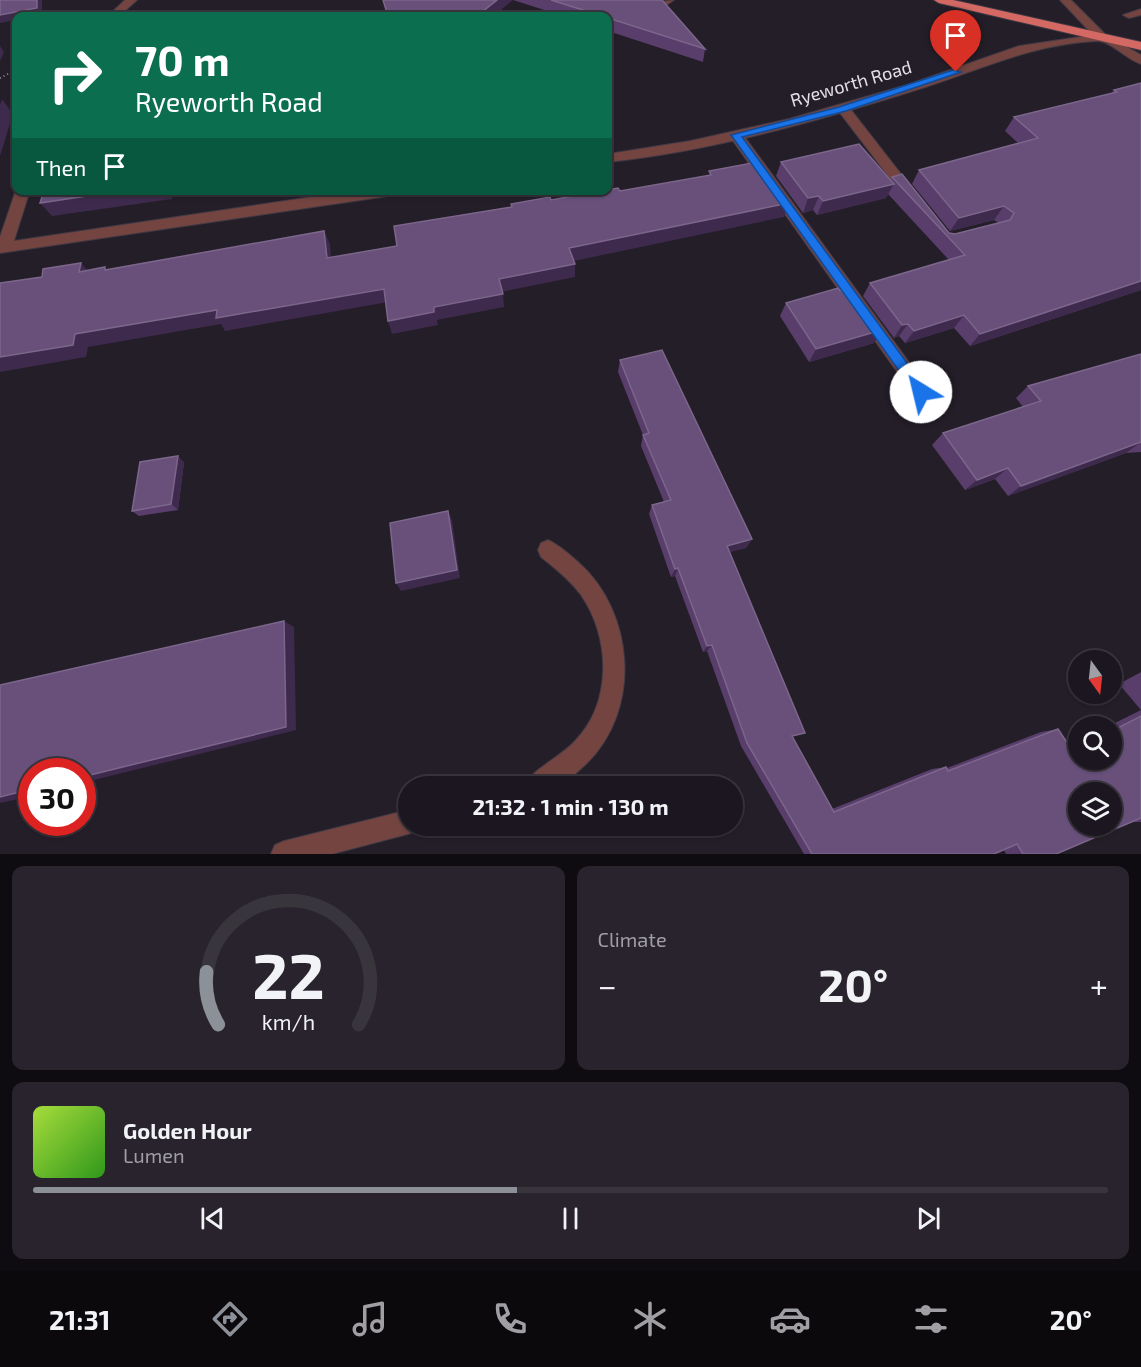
<!DOCTYPE html>
<meta charset="utf-8">
<style>
body{margin:0;font-family:"Exo 2",sans-serif;background:#28232c;color:#f1f3f6;height:100vh;display:flex;flex-direction:column;font-size:22px;white-space:nowrap}
*{box-sizing:border-box;margin:0}
p{font-size:20px;color:#a09fa4}
.icon{flex:none;width:33px;height:33px;fill:none;stroke:currentColor;stroke-width:2;stroke-linecap:round;stroke-linejoin:round}
.map{position:relative;height:854px;overflow:hidden}
.drawer{display:flex;flex-direction:column;gap:12px;padding:12px;background:#0f0c11;flex:1}
.drawer>*{flex:none}
.guide{position:absolute;left:12px;top:12px;width:600px;height:183px;border-radius:12px;box-shadow:0 2px 4px #0004,0 0 0 2px #39353d;background:#0b6e4f;color:#fff;overflow:hidden}
.needle{width:39px;rotate:165deg}
.buttons{position:absolute;left:1068px;top:650px;display:grid;gap:12px}
.buttons a{display:grid;place-items:center;width:54px;height:54px;border-radius:50%;background:#1b161f;box-shadow:0 2px 4px #0004,0 0 0 2px #39353d;font-size:30px}
.speed{position:absolute;left:18px;top:758px;display:flex;gap:12px;font-size:30px;font-weight:700;text-align:center}
.speed>*{display:grid;place-content:center;width:78px;height:78px;border-radius:50%;background:#1b161f;box-shadow:0 2px 4px #0004,0 0 0 2px #39353d;line-height:1}
.speed .limit{border:9px solid #d22;background:#fff;color:#111}
.pin{position:absolute;display:grid;place-items:center;width:51px;height:51px;color:#fff;margin:-62px -26px;border-radius:50% 50% 50% 0;rotate:-45deg;box-shadow:0 0 6px #0007}
.pin .icon{rotate:45deg}
.me{position:absolute;width:66px;margin:-33px;rotate:324deg;stroke-linejoin:round;filter:drop-shadow(0 0 4px #0008)}
.turn{display:flex;align-items:center;gap:21px;height:126px;padding:0 24px;font-size:27px}
.turn .icon{width:78px;height:78px;stroke-width:2.5}
.turn b{display:block;font-size:42px;line-height:51px}
.then{display:flex;align-items:center;height:57px;padding:0 24px;background:#0003;gap:12px;font-size:22px}
.big{font-size:45px;font-weight:700;line-height:1.1}
.drawer .tile{flex:1;display:flex;flex-direction:column;justify-content:center;gap:9px;min-width:0;padding:0 21px;border-radius:12px;background:#28232c}
.drawer .dial{align-items:center;gap:0}
.dial svg{height:156px;overflow:visible;fill:none;stroke:#39353d;stroke-width:7;stroke-linecap:round;text-anchor:middle}
.dial text{fill:#f1f3f6;stroke:none}
.song{display:flex;align-items:center;gap:18px}
.cover{width:72px;height:72px;border-radius:9px;background:linear-gradient(135deg,hsl(80 70% 55%),hsl(110 70% 35%))}
.played{height:6px;border-radius:3px;background:linear-gradient(90deg,#8c9099 45%,#39353d 45%)}
.keys{display:flex;justify-content:space-around;direction:ltr}
.heat{display:flex;justify-content:space-between;align-items:center;font-size:33px;direction:ltr}
.drawer .tiles{flex:1;display:grid;gap:12px;grid-template-columns:1fr 1fr}
.tile:last-child{grid-column:span 2}
.trip{position:absolute;left:398px;top:776px;width:345px;height:60px;border-radius:30px;background:#1b161f;box-shadow:0 2px 4px #0004,0 0 0 2px #39353d;font-weight:700;line-height:60px;text-align:center}
.tab-bar{display:flex;height:96px;justify-content:space-around;align-items:center;background:#0b090c;color:#a09fa4}
.tab-bar .icon{width:42px;height:42px}
.tab-bar .current{color:#8c9099}
.tab-bar b{font-size:27px;color:#f1f3f6}
.map>svg:first-child{display:block}
</style>
<div class="map">
<svg width="1141" height="854" viewBox="0 0 1141 854">
<rect width="100%" height="100%" fill="#241e29"/>
<g fill="none" stroke-linecap="round" stroke-linejoin="round">
<defs>
<g id="minor">
<polygon points="125,0 137,0 119,16 108,16"/>
<polygon points="635,0 659,2 674,0 660,9"/>
<polygon points="1141,9 1141,15 1129,18 1123,15"/>
<polygon points="843,105 848,106 915,192 917,195 915,198 905,198 837,109"/>
<polygon points="736,131 741,132 927,387 930,392 927,397 921,399 915,397 731,138 729,135"/>
<polygon points="16,190 30,190 12,247 9,251 0,251 0,237"/>
<path d="M548 540C559 545 569 554 578 562 635 612 642 710 586 764 578 771 566 784 556 786 547 788 534 786 524 786 531 770 562 756 575 741 612 703 611 638 581 595 570 580 555 568 541 557L538 550 541 543Z"/>
<polygon points="408,810 408,825 419,825 417,831 408,834 332,854 271,854 275,845 284,841"/>
</g>
<g id="tertiary">
<path d="M1060 0H1071L1106 35 1141 55V64C1127 60 1111 41 1097 41 1030 44 976 72 913 91 814 122 711 151 608 162V154L690 141 789 119 907 85 1019 46 1093 35Z"/>
<polygon points="359,190 402,190 395,195 0,253 0,243"/>
</g>
<polygon id="trunk" points="934,0 953,0 1141,42 1141,50 939,3"/>
</defs>
<!-- minor casing -->
<use href="#minor" stroke="#3f3944" stroke-width="2"/>
<!-- tertiary casing -->
<use href="#tertiary" stroke="#3f3944" stroke-width="2"/>
<!-- trunk casing -->
<use href="#trunk" stroke="#3f3944" stroke-width="2"/>
<!-- path -->
<polyline stroke="#8d8892" stroke-width="2" stroke-dasharray="1 3" stroke-linecap="butt" points="0,78 16,70"/>
<!-- minor -->
<use href="#minor" fill="#734440" fill-rule="evenodd"/>
<!-- tertiary -->
<use href="#tertiary" fill="#734440" fill-rule="evenodd"/>
<!-- trunk -->
<use href="#trunk" fill="#d46963" fill-rule="evenodd"/>
</g>
<!-- wall -->
<g fill="#593e6c">
<polygon points="383,0 662,0 705,49 703,62 608,31 608,16 563,16 513,0"/>
<polygon points="1141,83 1141,290 970,346 954,328 905,343 899,336 894,338 863,296 870,283 949,260 888,194 886,198 817,215 813,210 803,213 776,176 781,162 890,180 892,177 949,233 955,234 999,223 994,220 950,231 912,184 919,170 1018,143 1005,131 1014,117 1111,94 1114,90"/>
<polygon points="840,291 874,343 809,362 780,316 786,303"/>
<polygon points="1141,354 1141,452 1126,453 1008,496 995,479 965,490 932,445 943,433 1023,407 1016,398 1028,386"/>
<polygon points="620,360 752,539 746,548 729,552 792,737 832,809 932,769 946,767 947,768 1041,732 1058,729 1069,745 1078,741 1078,759 1112,759 1112,726 1109,726 1141,710 1119,684 1141,672 1141,822 1133,822 1056,854 1006,854 1004,850 994,854 804,854 741,746 707,651 703,652 675,576 671,577 649,514 652,505 664,502 641,446 643,435 618,372"/>
<polygon points="184,462 178,510 139,516 132,511"/>
</g>
<!-- shaded-wall -->
<g fill="#3e2a4c">
<polygon points="37,0 42,0 42,15 37,16 16,16 16,20 0,23 0,15"/>
<polygon points="497,0 513,0 494,16 477,16"/>
<polygon points="0,46 4,52 0,61"/>
<polygon points="2,99 13,114 0,156 0,105"/>
<polygon points="894,184 886,198 817,215 823,201"/>
<polygon points="127,190 173,190 172,199 52,216 40,203"/>
<polygon points="819,196 813,210 803,213 808,198"/>
<polygon points="789,203 784,217 569,262 569,248"/>
<polygon points="1004,206 994,220 950,231 959,218"/>
<polygon points="324,231 330,244 332,271 327,258"/>
<polygon points="81,263 92,276 79,272"/>
<polygon points="575,264 575,277 501,292 499,279"/>
<polygon points="1141,281 1141,290 970,346 980,334"/>
<polygon points="384,289 388,302 225,331 221,324 88,347 86,357 0,372 0,357 75,334 217,310"/>
<polygon points="503,294 504,307 437,320 438,325 392,334 388,321 434,307"/>
<polygon points="964,315 954,328 905,343 914,331"/>
<polygon points="908,324 899,336 894,338 902,325"/>
<polygon points="882,330 874,343 809,362 816,349"/>
<polygon points="1141,442 1126,453 1008,496 1021,486"/>
<polygon points="178,456 184,462 178,510 171,504"/>
<polygon points="1008,468 995,479 965,490 977,480"/>
<polygon points="448,511 452,520 460,578 401,591 396,583"/>
<polygon points="752,539 746,548 722,554 727,546"/>
<polygon points="678,568 675,576 671,577 675,569"/>
<polygon points="284,621 294,627 296,730 82,783 82,777"/>
<polygon points="712,645 707,651 703,652 707,646"/>
<polygon points="32,789 32,796 0,803 0,797"/>
</g>
<!-- building -->
<g fill="#68507a" stroke="#7c668b" stroke-width="1.5" fill-rule="evenodd">
<polygon points="0,0 37,0 37,8 0,15"/>
<polygon points="383,0 497,0 477,16 388,16"/>
<polygon points="551,0 662,0 705,49 608,18 608,16 602,16"/>
<polygon points="1141,83 1141,281 980,334 964,315 914,331 908,324 902,325 870,283 965,255 892,177 902,174 949,233 955,234 1010,220 1014,213 1004,206 959,218 919,170 1038,138 1014,117 1117,92 1114,90"/>
<polygon points="859,144 894,184 823,201 819,196 808,198 781,162"/>
<polygon points="752,163 755,168 762,166 789,203 569,248 575,264 499,279 503,294 434,307 434,312 388,321 384,289 216,318 217,310 75,334 73,345 0,357 0,283 42,277 43,269 81,263 79,272 105,267 105,270 324,231 327,258 397,246 394,226 512,207 511,204 550,197 551,200 618,188 620,191 711,175 709,171"/>
<polygon points="44,190 127,190 40,203"/>
<polygon points="838,288 840,291 851,288 882,330 816,349 786,303"/>
<path d="M662 350 752 539 727 546 805 733 792 736 834 812 946 767 948 771 1058 729 1072 750 1078 747V759H1112V731L1141 716V818L1056 854H1023L1017 844 994 854H812L747 743 712 645 707 646 678 568 675 569 652 505 671 500 643 435 649 433 620 360ZM1078 792H1112V825H1078Z"/>
<polygon points="1141,354 1141,442 1021,486 1008,468 977,480 943,433 1041,401 1028,386"/>
<polygon points="178,456 171,504 132,511 140,462"/>
<polygon points="448,511 457,570 396,583 390,523"/>
<polygon points="284,621 286,727 82,777 82,771 32,771 32,789 0,797 0,685"/>
</g>
<!-- route -->
<polygon fill="#1a73e8" stroke="#114b97" stroke-width="1.5" points="953,70 961,72 846,111 742,137 926,389 928,392 921,398 917,396 731,135 839,107"/>
<g text-anchor="middle" stroke-width="6" stroke-linejoin="round" paint-order="stroke">
<!-- far-street labels -->
<g font-size="18" fill="#e4e0e8" stroke="#241e29">
<text transform="translate(851 84) rotate(-16)" y="6">Ryeworth Road</text>
</g>
</g>
</svg>
<div class="buttons">
<a><svg class="needle" viewBox="-14 -14 28 28"><path d="M0-13l5 13h-10z" fill="#e53935"/><path d="M0 13l5-13h-10z" fill="#a09fa4"/></svg></a>
<a><svg class="icon" aria-label="search" viewBox="0 0 24 24"><circle cx="10" cy="10" r="6"/><path d="M15 15l6 6"/></svg></a>
<a><svg class="icon" aria-label="layers" viewBox="0 0 24 24"><path d="M12 4l9 5-9 5-9-5zM3 14l9 5 9-5"/></svg></a>
</div>
<div class="speed"><div class="limit">30</div></div>
<div class="pin" style="left:956px;top:72px;background:#d93025"><svg class="icon" aria-label="arrive" viewBox="0 0 24 24"><path d="M6 21V4h12l-3 4 3 4H6"/></svg></div>
<svg class="me" style="left:921px;top:392px" viewBox="-20 -20 40 40"><circle r="19" fill="#fff"/><path d="M0-13L10 11 0 6-10 11z" fill="#1a73e8"/></svg>
<div class="trip">21:32 · 1 min · 130 m</div>
<div class="guide">
<div class="turn"><svg class="icon" aria-label="right" viewBox="0 0 24 24"><path d="M7 20v-9h11M14 6l5 5-5 5"/></svg><div><b>70 m</b>Ryeworth Road</div></div>
<div class="then">Then<svg class="icon" aria-label="arrive" viewBox="0 0 24 24"><path d="M6 21V4h12l-3 4 3 4H6"/></svg></div>
</div>
</div>
<section class="drawer">
<div class="tiles">
<div class="tile dial"><svg viewBox="0 0 100 80">
<path d="M14 69A42 42 0 1 1 86 69"/>
<path d="M14 69A42 42 0 0 1 8 42" stroke="#8c9099"/>
<text x="50" y="56" font-size="32" font-weight="700">22</text>
<text x="50" y="72" font-size="11">km/h</text>
</svg></div>
<div class="tile"><p>Climate</p>
<div class="heat"><a>−</a><b class="big">20°</b><a>+</a></div>
</div>
<div class="tile">
<div class="song"><i class="cover"></i><div><b>Golden Hour</b><p>Lumen</p></div></div>
<div class="played"></div>
<div class="keys"><svg class="icon" aria-label="previous" viewBox="0 0 24 24"><path d="M18 5L8 12l10 7zM5 5v14"/></svg><svg class="icon" aria-label="pause" viewBox="0 0 24 24"><path d="M8 5v14M16 5v14"/></svg><svg class="icon" aria-label="next" viewBox="0 0 24 24"><path d="M6 5l10 7-10 7zM19 5v14"/></svg></div>
</div>
</div>
</section>
<nav class="tab-bar">
<b>21:31</b>
<svg class="icon current" aria-label="directions" viewBox="0 0 24 24"><path d="M12 3l9 9-9 9-9-9zM9 14v-3h6M13 9l2 2-2 2"/></svg>
<svg class="icon" aria-label="music" viewBox="0 0 24 24"><path d="M9 18V5l10-2v13"/><circle cx="6" cy="18" r="3"/><circle cx="16" cy="16" r="3"/></svg>
<svg class="icon" aria-label="phone" viewBox="0 0 24 24"><path d="M5 4h4l2 5-3 2q2 4 5 5l2-3 5 2v4C11 20 4 13 5 4z"/></svg>
<svg class="icon" aria-label="climate" viewBox="0 0 24 24"><path d="M12 3v18M4 7l16 10M4 17L20 7"/></svg>
<svg class="icon" aria-label="car" viewBox="0 0 24 24"><path d="M5 17H2v-5l4-1 3-4h7l3 4 3 1v5h-3M9 17h6M6 11h13"/><circle cx="7" cy="17" r="2"/><circle cx="17" cy="17" r="2"/></svg>
<svg class="icon" aria-label="filters" viewBox="0 0 24 24"><path d="M4 7h16M4 17h16"/><circle cx="9" cy="7" r="2"/><circle cx="15" cy="17" r="2"/></svg>
<b>20°</b>
</nav>
